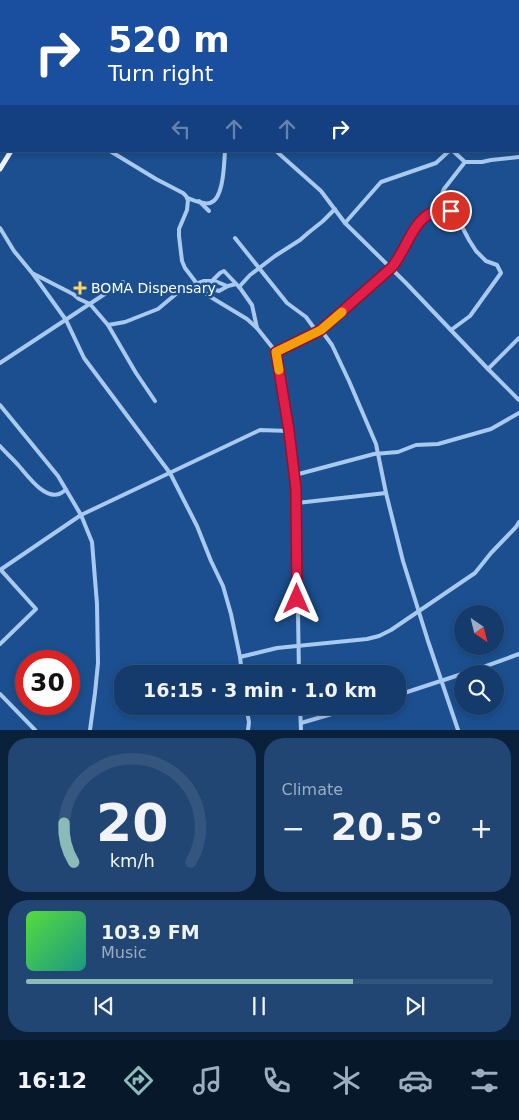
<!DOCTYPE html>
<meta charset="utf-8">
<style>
body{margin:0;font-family:"DejaVu Sans",sans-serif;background:#214673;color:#f1f3f6;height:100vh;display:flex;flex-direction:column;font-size:19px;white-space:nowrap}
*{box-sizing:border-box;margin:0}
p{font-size:16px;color:#9dadc1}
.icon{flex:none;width:28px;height:28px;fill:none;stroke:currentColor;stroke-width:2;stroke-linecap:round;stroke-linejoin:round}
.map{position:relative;height:730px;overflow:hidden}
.sheet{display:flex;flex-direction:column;gap:8px;padding:8px;background:#0b203b;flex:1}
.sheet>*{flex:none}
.guide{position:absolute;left:0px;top:0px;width:520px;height:152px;box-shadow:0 2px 8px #0003,0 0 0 1px #33557e;background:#1a4fa0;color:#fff;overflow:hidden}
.needle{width:32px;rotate:145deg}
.fabs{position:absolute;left:454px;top:605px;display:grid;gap:10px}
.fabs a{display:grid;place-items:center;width:50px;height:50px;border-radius:50%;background:#143b6b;box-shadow:0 2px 8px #0003,0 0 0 1px #33557e;font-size:25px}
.speed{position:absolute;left:15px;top:650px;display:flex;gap:10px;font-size:25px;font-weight:700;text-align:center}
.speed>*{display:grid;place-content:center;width:65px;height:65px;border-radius:50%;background:#143b6b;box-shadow:0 2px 8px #0003,0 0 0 1px #33557e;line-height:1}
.speed .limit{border:8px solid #d22;background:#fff;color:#111}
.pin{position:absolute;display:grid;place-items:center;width:42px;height:42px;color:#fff;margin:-21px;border:2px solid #fff;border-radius:50%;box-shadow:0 1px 5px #0007}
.me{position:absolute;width:55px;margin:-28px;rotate:0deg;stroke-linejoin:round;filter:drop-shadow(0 0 4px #0008)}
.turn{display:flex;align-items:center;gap:18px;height:105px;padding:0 25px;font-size:22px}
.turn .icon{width:65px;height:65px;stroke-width:2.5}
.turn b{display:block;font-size:35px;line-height:42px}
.lanes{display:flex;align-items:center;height:48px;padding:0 25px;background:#0003;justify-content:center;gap:25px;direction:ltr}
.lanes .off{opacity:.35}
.big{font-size:38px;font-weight:700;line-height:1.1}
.sheet .widget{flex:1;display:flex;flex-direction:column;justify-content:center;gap:8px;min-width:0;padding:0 18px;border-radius:20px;background:#214673}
.sheet .dial{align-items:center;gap:0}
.dial svg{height:130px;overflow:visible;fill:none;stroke:#33557e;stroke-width:7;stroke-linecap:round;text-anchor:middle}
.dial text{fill:#f1f3f6;stroke:none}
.song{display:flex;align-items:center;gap:15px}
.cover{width:60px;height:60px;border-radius:8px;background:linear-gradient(135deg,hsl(110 70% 55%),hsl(170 70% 35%))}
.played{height:5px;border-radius:2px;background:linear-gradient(90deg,#8bbbb9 70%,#33557e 70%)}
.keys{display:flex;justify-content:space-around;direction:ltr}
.heat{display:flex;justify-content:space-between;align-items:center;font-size:28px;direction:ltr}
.sheet .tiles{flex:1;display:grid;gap:8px;grid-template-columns:1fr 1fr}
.widget:last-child{grid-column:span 2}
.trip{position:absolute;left:114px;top:665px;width:292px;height:50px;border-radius:20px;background:#143b6b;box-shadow:0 2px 8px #0003,0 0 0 1px #33557e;font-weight:700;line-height:50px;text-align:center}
.menu{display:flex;height:80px;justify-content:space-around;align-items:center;background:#08182b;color:#9dadc1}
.menu .icon{width:35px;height:35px}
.menu .active{color:#8bbbb9}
.menu b{font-size:22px;color:#f1f3f6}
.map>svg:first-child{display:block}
</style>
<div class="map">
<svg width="519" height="730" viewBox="0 0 519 730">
<rect width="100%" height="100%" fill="#1b4f8f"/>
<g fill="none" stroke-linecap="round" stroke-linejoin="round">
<!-- minor -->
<g stroke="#a9c9ee" stroke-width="4">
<polyline points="119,0 120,1"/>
<polyline points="240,0 242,1"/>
<polyline points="229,1 231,0"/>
<polyline points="260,1 261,0"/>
<polyline points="384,1 386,0"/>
<polyline points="110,151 156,179 183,193 186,196 188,200 187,210 179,229 179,236 182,261 185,268 201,289 209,296 247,319 257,328 276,352 289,431 296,489 299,674"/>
<polyline points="276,151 321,191 345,223 406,283 488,369 519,400"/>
<polyline points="453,151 465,162"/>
<path d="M187 198C193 200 203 205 210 203 224 199 224 163 225 151"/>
<polyline points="199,201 209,211"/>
<polyline points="432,212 451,211 459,221 469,240 476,251 486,261 497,265 501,273 470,316 451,330"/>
<polyline points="345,223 381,182 436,163 449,151"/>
<polyline points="0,228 14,251 33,274 66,320 84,358 170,473 197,526 211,561 223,586 231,614 240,657 242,674"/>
<polyline points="235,238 287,303 306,317 317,332"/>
<polyline points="34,274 73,294 79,299 90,304 108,325 125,322 158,309 182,289 204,281 215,281 227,286"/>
<polyline points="205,287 219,291 228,286 236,284"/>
<polyline points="239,287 250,275 275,256 300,240 308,233 323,221 335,209"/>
<polyline points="203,290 220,273 224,271 240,288 252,305 257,328"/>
<polyline points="108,325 136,373 155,401"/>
<polyline points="321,330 332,345 349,381 376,444 386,493 403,561 428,641 458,730"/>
<polyline points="276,352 321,330 391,268 398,261 402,250 419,223 436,208 444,189 465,162 482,162 491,160 519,157"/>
<polyline points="0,363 123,282"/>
<polyline points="488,369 519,338"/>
<polyline points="0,405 58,476 81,515 92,542 97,604 98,663 95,693 90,730"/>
<path d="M0 446C6 453 13 459 19 466 28 476 44 499 59 494 62 493 64 491 66 490"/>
<polyline points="295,475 374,454 398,452 416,445 438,444 491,429 519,413"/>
<polyline points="297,503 386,493"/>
<polyline points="0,570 81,515 260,430 289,431"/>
<polyline points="0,644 36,609 1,570"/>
<polyline points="240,657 277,648 367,639 379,636 391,630 475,573 491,553 516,527 519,522"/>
<polyline points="464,674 519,654"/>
<polyline points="0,694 35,730"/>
<polyline points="398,695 462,674"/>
<polyline points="246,706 249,722 248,730"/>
<polyline points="300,706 301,730"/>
<polyline points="301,723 359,706"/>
</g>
<!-- major -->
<g stroke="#f0f6ff" stroke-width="5">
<polyline points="92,1 92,0"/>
<polyline points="0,169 11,151"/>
</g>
</g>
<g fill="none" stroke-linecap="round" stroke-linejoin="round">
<defs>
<path id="route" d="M297 599 296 489 289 431 276 352 321 330 391 268C405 253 412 222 431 213 436 211 445 211 451 211"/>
</defs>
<!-- route casing -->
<use href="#route" stroke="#92132f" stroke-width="12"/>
<!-- route -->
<use href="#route" stroke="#e11d48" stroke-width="9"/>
<!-- slow -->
<polyline stroke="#f59e0b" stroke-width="9" points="279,370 276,352 321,330 342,312"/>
</g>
<!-- markers -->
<path fill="#ffd166" stroke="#1b4f8f" stroke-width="2" d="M77.5 280.5h5v5h5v5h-5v5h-5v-5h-5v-5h5z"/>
<g text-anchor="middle" stroke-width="5" stroke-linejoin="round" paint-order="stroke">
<!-- poi labels -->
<g font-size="14" fill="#fff" stroke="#1b4f8f" text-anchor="start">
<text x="91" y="293">BOMA Dispensary</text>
</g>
</g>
</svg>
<div class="fabs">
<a><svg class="needle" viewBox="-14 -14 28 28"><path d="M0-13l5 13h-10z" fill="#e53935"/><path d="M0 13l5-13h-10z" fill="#9dadc1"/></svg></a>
<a><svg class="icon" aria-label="search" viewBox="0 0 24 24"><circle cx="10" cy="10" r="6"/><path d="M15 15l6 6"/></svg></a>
</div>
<div class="speed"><div class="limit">30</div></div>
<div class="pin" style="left:451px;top:211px;background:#d93025"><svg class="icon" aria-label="arrive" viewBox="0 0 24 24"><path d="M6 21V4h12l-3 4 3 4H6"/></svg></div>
<svg class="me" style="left:297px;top:599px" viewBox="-20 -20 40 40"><path d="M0-17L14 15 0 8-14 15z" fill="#e11d48" stroke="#fff" stroke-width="4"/></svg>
<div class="trip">16:15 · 3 min · 1.0 km</div>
<div class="guide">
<div class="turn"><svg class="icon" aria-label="right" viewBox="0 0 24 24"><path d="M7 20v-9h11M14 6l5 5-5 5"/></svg><div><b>520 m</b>Turn right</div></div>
<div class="lanes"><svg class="icon off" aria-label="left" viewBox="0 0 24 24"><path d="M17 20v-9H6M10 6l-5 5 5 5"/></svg><svg class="icon off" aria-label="ahead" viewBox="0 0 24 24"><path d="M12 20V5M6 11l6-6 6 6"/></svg><svg class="icon off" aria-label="ahead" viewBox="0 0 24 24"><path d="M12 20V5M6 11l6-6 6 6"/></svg><svg class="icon" aria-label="right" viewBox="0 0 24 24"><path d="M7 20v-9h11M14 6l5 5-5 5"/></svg></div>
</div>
</div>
<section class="sheet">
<div class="tiles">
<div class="widget dial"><svg viewBox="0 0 100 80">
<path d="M14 69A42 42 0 1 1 86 69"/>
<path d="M14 69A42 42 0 0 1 8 45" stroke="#8bbbb9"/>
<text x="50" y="56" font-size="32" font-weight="700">20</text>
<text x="50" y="72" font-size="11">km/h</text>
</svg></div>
<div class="widget"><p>Climate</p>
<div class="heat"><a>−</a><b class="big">20.5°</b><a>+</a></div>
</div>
<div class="widget">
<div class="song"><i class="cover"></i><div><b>103.9 FM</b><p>Music</p></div></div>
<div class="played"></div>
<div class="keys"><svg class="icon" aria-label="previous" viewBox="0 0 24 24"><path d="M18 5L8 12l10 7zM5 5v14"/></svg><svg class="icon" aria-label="pause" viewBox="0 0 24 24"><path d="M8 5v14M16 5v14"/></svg><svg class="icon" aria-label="next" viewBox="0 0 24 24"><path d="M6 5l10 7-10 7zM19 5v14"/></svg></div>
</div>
</div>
</section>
<nav class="menu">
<b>16:12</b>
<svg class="icon active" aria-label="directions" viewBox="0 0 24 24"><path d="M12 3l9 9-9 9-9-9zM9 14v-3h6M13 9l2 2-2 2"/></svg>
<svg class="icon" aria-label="music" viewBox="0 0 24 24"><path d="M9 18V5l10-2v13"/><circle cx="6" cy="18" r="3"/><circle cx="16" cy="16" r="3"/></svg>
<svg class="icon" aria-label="phone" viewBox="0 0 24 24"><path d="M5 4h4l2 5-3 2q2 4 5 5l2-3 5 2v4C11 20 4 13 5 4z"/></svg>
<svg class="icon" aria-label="climate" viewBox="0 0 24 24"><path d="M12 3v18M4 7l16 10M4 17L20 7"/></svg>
<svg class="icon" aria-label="car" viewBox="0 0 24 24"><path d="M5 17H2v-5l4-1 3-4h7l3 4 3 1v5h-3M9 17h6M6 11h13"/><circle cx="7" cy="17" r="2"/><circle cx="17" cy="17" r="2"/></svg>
<svg class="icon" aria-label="filters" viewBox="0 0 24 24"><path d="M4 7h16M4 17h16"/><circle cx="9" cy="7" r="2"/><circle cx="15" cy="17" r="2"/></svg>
</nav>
